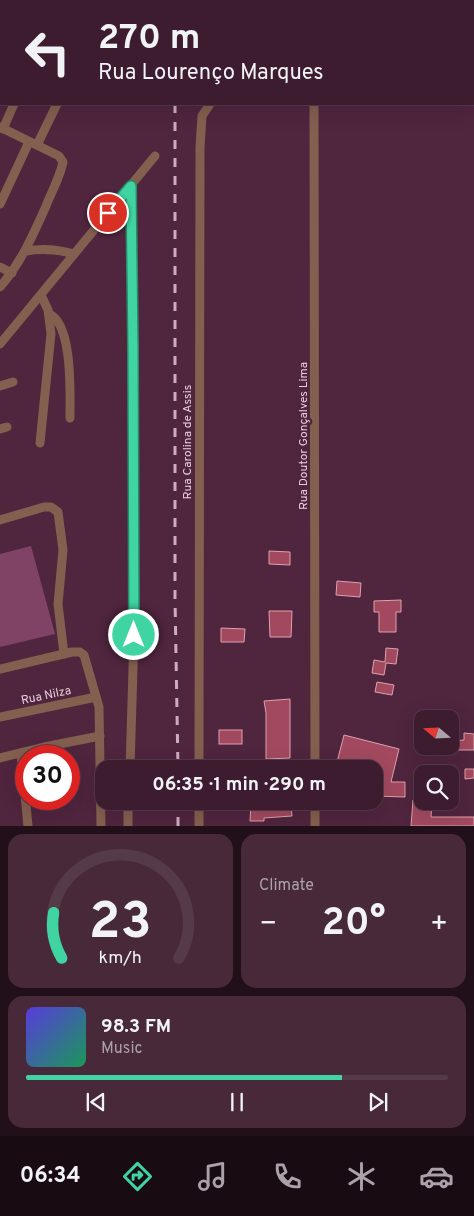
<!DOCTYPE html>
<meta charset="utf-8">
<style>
body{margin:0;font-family:Overpass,sans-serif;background:#47293a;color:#f1f3f6;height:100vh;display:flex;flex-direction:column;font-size:19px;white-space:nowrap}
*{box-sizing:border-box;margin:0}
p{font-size:16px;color:#aca1aa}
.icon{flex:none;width:28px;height:28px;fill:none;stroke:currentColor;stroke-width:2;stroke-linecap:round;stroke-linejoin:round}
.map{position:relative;height:826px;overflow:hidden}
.sheet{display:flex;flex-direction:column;gap:8px;padding:8px;background:#210f19;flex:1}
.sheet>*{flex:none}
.top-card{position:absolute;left:0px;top:0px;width:475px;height:105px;box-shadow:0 5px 20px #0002,0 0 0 1px #553a4a;background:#3c1c2e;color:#f1f3f6;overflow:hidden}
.needle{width:32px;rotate:289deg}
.fabs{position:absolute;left:414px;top:710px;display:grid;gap:10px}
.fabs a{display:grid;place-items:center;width:45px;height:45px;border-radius:10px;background:#3c1c2e;box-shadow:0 5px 20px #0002,0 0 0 1px #553a4a;font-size:25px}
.speed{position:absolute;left:15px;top:745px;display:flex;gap:10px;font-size:25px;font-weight:700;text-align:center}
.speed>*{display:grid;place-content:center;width:65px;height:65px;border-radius:50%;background:#3c1c2e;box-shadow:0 5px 20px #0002,0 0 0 1px #553a4a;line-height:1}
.speed .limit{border:8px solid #d22;background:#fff;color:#111}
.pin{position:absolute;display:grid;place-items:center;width:42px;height:42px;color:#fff;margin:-21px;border:2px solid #fff;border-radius:50%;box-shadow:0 1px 5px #0007}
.me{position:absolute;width:55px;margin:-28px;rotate:0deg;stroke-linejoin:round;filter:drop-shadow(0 0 4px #0008)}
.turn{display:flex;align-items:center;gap:18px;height:105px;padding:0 15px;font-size:22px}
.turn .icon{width:65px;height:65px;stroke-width:2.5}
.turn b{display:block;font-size:35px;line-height:42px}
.big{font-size:38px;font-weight:700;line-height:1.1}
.sheet .widget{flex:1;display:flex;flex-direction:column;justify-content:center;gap:8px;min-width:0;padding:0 18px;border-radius:15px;background:#47293a}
.sheet .dial{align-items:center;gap:0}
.dial svg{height:130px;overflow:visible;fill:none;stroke:#553a4a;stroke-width:7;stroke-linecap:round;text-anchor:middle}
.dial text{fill:#f1f3f6;stroke:none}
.song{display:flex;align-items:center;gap:15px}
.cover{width:60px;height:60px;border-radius:8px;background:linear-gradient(135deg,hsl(250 70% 55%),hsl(150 70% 35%))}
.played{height:5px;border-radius:2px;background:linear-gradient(90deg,#3fd4a2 75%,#553a4a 75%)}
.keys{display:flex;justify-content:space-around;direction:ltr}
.heat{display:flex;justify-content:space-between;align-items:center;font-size:28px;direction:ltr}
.sheet .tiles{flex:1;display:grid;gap:8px;grid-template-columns:1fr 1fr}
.widget:last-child{grid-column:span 2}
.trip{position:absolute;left:95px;top:760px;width:288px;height:50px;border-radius:15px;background:#3c1c2e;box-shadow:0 5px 20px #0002,0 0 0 1px #553a4a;font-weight:700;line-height:50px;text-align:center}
.tab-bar{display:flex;height:80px;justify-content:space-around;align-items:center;background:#180b12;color:#aca1aa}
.tab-bar .icon{width:35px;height:35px}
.tab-bar .active{color:#3fd4a2}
.tab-bar b{font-size:22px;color:#f1f3f6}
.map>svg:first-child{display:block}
</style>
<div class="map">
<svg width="474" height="826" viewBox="0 0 474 826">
<rect width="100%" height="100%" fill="#50253e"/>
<!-- green -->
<g fill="#804366">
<polygon points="0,0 108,0 1,1 0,58"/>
<polygon points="31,546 55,634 0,647 0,554"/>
</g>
<!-- building -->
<g fill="#a2495f" stroke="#dda2ad">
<polygon points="269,551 290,552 290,565 269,564"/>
<polygon points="337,581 361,583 360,597 336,595"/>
<polygon points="401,600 401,612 396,612 396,632 379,632 379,612 374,612 374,601"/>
<polygon points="269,611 292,611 291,637 270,637"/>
<polygon points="221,628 245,629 244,642 221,642"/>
<polygon points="386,648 398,649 396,664 386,663 384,675 372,673 374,660 385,662"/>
<polygon points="377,682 394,685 392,695 375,692"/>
<polygon points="290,699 290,758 266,759 266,713 264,701"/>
<rect x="219" y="730" width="23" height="14"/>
<polygon points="464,733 474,734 474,750 450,750 450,741 464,740"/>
<polygon points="344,735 399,749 391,782 405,782 405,797 374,796 374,769 346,769 336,766"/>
<polygon points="465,769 474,769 474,778 465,779"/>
<polygon points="413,800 432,801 431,817 474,817 474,826 411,826"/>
<polygon points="291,804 292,816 264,818 264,821 250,821 251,805"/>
</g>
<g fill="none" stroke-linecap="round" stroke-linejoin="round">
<!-- street -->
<g stroke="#835f4f" stroke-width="9">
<polyline points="297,0 298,1"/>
<polyline points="319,1 321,0"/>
<polyline points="314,104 315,769"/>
<path d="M0 127 59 156 63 162C60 177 52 191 46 206 33 235 21 263 0 287"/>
<polyline points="3,129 14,104"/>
<polyline points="37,145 57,104"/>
<polyline points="0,204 29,142"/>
<path d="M26 251C43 248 57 249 74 254"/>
<polyline points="0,267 12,273"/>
<path d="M49 314C73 324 70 394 70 418"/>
<polyline points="0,344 155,156"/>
<polyline points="0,386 13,382"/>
<polyline points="0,429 7,427"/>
<polyline points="40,443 51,334 48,310 41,295"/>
<polyline points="0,520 44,507 51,507 58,512 63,550 58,604 64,654"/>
<polyline points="0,669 72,652 80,652 84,655 99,707 101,826"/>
<polyline points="0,717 96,697"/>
<polyline points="21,753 28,826"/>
<polyline points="0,758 44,747 100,736"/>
<polyline points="130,769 134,635 133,349 131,186"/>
<polyline points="199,769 200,147 202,116 210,104"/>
<polyline points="199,801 199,826"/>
<polyline points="128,826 128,801"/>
<polyline points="315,826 315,801"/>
</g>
<!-- rail -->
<g stroke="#ccadbd" stroke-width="3" stroke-dasharray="9 9" stroke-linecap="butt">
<polyline points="177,1 178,0"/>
<polyline points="175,104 175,598 178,769"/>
<polyline points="178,826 178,801"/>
</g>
</g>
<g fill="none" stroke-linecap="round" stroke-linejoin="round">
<defs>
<polyline id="route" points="108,213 131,186 133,348 134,635"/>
</defs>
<!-- route casing -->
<use href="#route" stroke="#298a69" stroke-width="12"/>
<!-- route -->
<use href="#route" stroke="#3fd4a2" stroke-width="9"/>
</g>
<g text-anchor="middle" stroke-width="5" stroke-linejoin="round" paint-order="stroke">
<!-- street labels -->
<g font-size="12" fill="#eacedc" stroke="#50253e">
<text transform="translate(303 436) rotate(-90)" y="4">Rua Doutor Gonçalves Lima</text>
<text transform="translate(187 442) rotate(-90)" y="4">Rua Carolina de Assis</text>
<text transform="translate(46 695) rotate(-12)" y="4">Rua Nilza</text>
</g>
</g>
</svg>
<div class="fabs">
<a><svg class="needle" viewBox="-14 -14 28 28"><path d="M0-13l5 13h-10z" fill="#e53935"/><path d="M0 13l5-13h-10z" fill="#aca1aa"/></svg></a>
<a><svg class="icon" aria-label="search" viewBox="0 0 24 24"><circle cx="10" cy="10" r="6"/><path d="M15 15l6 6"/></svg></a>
</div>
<div class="speed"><div class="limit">30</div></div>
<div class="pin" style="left:108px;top:213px;background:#d93025"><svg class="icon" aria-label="arrive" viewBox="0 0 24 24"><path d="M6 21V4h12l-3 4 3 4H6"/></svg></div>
<svg class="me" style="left:134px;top:635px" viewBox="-20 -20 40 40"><circle r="17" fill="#3fd4a2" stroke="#fff" stroke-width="3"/><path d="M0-11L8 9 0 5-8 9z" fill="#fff"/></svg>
<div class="trip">06:35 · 1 min · 290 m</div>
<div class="top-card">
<div class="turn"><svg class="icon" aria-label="left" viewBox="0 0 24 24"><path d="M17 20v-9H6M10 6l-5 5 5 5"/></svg><div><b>270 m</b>Rua Lourenço Marques</div></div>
</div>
</div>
<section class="sheet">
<div class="tiles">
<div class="widget dial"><svg viewBox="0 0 100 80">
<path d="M14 69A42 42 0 1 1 86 69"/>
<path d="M14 69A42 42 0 0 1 9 41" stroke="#3fd4a2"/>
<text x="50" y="56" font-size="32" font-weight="700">23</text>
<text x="50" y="72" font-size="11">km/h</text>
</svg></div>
<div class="widget"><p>Climate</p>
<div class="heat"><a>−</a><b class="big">20°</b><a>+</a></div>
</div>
<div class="widget">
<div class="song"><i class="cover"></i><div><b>98.3 FM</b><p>Music</p></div></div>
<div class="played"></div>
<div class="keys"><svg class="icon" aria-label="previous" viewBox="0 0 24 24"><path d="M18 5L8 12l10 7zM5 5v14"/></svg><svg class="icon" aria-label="pause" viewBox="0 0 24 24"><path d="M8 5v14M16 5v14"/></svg><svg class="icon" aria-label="next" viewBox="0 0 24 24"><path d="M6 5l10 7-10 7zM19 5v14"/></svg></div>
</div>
</div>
</section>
<nav class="tab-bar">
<b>06:34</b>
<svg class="icon active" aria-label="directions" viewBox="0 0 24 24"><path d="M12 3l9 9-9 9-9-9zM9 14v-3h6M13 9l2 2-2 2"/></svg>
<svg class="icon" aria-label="music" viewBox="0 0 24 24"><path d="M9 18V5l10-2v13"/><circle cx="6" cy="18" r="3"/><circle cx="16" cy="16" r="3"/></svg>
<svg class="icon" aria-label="phone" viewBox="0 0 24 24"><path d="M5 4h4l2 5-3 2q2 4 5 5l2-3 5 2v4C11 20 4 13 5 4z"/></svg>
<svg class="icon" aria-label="climate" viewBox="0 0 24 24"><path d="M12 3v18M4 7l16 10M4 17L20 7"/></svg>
<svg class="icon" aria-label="car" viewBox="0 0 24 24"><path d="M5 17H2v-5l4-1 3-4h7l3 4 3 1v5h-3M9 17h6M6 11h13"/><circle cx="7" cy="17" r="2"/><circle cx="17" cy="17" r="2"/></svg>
</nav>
